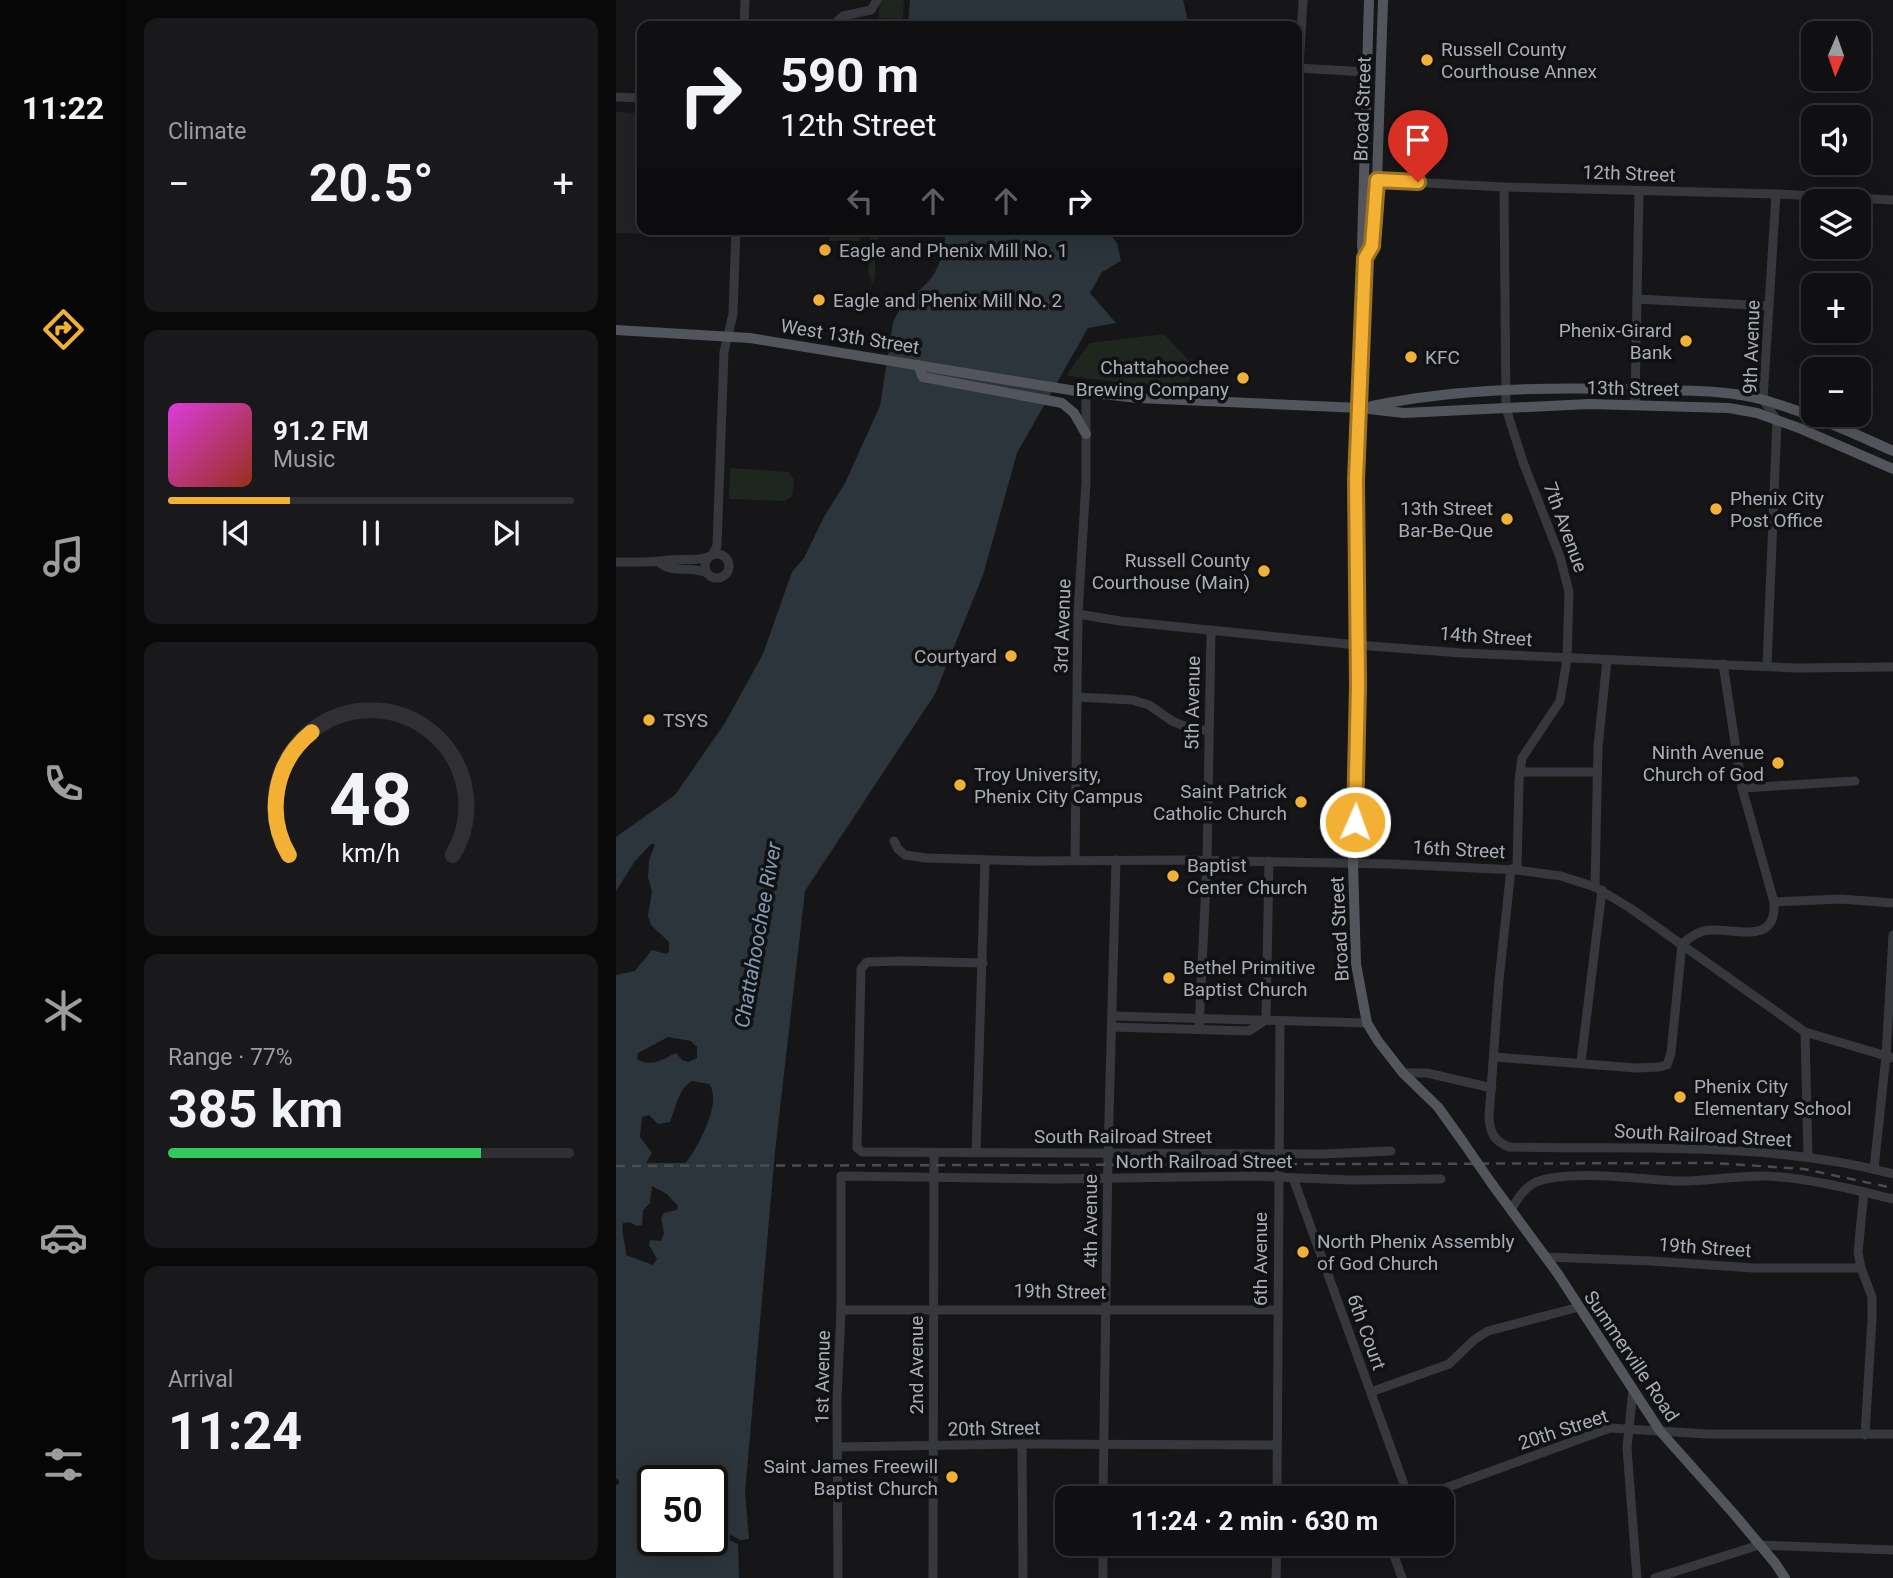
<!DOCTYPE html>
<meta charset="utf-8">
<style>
body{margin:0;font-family:Roboto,sans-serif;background:#19191b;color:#f1f3f6;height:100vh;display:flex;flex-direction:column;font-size:26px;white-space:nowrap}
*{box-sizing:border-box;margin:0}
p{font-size:23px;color:#9c9d9f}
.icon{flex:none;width:38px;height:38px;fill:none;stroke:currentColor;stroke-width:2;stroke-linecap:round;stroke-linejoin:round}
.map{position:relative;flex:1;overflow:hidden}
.side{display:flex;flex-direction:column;gap:18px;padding:18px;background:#09090a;width:490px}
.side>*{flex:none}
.hud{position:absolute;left:21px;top:21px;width:665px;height:214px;border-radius:14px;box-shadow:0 7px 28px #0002,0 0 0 2px #303032;background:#101012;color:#f1f3f6;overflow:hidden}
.needle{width:46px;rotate:182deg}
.tools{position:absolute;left:1185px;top:21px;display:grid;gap:14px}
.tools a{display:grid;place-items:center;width:70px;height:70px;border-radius:14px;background:#101012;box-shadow:0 7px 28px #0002,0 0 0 2px #303032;font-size:35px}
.speed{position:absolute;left:21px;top:1465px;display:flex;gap:14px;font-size:35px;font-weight:700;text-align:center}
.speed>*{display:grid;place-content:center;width:91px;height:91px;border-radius:50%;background:#101012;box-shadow:0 7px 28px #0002,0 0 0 2px #303032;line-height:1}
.speed .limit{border:4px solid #111;border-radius:10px;background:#fff;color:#111}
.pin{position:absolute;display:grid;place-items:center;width:60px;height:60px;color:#fff;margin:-72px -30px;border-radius:50% 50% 50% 0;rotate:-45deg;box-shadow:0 0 7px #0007}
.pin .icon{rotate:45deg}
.me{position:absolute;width:77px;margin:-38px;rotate:2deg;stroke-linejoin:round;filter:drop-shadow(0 0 5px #0008)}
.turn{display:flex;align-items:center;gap:24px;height:147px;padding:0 28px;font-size:32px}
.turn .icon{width:91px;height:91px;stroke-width:2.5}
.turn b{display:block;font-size:49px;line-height:60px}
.lanes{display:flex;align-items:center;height:66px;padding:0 28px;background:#0003;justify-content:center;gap:35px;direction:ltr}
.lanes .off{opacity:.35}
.big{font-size:52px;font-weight:700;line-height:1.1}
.side .card{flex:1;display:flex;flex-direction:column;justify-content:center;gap:10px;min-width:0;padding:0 24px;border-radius:14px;background:#19191b}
.side .dial{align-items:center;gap:0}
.dial svg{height:182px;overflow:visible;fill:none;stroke:#303032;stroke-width:7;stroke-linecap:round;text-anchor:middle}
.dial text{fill:#f1f3f6;stroke:none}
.song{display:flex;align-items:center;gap:21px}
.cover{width:84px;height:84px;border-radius:10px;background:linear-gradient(135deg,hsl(300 70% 55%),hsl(10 70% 35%))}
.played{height:7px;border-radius:4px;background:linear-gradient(90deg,#f2b134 30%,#303032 30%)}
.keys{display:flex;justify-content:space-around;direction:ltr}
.heat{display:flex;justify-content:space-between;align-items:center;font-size:38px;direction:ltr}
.charge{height:10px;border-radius:5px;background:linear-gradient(90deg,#34c759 77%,#303032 0)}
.trip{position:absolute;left:439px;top:1486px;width:399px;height:70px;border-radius:14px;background:#101012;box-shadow:0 7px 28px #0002,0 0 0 2px #303032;font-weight:700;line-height:70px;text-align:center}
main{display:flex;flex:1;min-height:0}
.tab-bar{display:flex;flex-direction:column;width:126px;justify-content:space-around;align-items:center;background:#060607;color:#9c9d9f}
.tab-bar .icon{width:49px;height:49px}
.tab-bar .current{color:#f2b134}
.tab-bar b{font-size:32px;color:#f1f3f6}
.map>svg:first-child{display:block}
</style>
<main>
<nav class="tab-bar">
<b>11:22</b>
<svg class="icon current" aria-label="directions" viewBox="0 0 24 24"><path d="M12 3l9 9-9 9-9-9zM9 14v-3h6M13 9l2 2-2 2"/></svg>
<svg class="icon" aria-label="music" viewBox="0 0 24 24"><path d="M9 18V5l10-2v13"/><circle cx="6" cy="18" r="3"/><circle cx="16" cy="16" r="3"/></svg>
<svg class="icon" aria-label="phone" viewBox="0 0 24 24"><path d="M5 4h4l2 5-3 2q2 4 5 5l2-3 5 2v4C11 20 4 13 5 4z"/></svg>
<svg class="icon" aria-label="climate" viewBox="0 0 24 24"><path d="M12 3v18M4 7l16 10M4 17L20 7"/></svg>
<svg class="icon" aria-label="car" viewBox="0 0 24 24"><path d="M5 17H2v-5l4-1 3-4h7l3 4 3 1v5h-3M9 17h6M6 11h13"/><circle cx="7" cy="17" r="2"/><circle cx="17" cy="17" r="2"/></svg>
<svg class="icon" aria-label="filters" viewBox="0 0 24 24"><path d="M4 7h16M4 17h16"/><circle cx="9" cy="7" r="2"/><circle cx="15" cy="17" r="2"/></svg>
</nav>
<section class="side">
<div class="card"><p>Climate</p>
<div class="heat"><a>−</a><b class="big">20.5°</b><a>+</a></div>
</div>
<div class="card">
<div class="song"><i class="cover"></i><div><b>91.2 FM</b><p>Music</p></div></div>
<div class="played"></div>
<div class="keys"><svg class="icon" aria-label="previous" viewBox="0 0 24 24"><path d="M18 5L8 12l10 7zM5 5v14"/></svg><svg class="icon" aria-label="pause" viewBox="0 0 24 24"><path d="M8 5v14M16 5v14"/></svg><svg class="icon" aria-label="next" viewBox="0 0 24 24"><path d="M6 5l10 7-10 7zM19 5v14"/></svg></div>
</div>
<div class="card dial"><svg viewBox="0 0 100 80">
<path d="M14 69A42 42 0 1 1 86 69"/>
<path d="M14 69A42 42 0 0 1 24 15" stroke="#f2b134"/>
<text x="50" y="56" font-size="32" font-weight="700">48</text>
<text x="50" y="72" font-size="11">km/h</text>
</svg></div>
<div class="card"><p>Range · 77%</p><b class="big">385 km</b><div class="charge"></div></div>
<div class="card"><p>Arrival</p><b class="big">11:24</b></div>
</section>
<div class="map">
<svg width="1277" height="1578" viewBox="0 0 1277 1578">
<rect width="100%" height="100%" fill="#161618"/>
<!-- built -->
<polygon fill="#222225" points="0,112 26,113 26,229 102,229 102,237 0,233"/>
<!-- green -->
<g fill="#1e261f">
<polygon points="263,0 288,0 287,19 263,18"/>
<polygon points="210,229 244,229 244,241 213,241 213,237 210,237"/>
<path d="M255 229H262C262 240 259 250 259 260 259 270 261 275 256 284L252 270Z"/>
<path d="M548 334C552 339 575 362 576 364 577 370 573 380 573 387L517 384 452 376 453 371 474 343Z"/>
<polygon points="114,468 173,472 178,480 176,496 169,501 113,499"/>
</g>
<!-- water -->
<g fill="#2c353c" fill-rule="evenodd">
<polygon points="294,0 567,0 573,26 292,26"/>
<path d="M331 229H490L501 243 505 261 486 272 474 293 500 323 472 328 401 453 367 575 319 694 189 891 159 1152 129 1492 133 1539 124 1540 109 1532 107 1537 122 1544 123 1578H0V1485L3 1484V1480L0 1479V975L19 971 36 950 50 954 53 952V942L35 925 32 916 36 891 32 877 33 861 39 844H35L19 861 0 891V837L59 795 109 723 147 654 176 572 188 558 208 517 229 483 264 406 277 323C287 297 302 296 316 277 325 265 328 244 331 229ZM52 1037 75 1041 81 1047V1058L72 1062 66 1060 60 1053C47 1059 36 1068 21 1059L22 1053ZM76 1081 93 1084C107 1102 82 1146 70 1163H30L36 1153 24 1137 26 1117 33 1115 42 1124 54 1122C60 1108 62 1089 76 1081ZM36 1186 51 1194 62 1206 61 1210 48 1213 45 1218 48 1233 45 1241 34 1240 33 1245 41 1259 37 1265 10 1255C10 1244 5 1234 7 1223L13 1222 21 1226 26 1225 27 1210 34 1203ZM37 1480H96V1540H37Z"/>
</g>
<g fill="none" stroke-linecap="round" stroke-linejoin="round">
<!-- minor -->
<g stroke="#37383d" stroke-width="9">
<polyline points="128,26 129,0"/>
<polyline points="216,26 227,16 255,10 261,0"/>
<polyline points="681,68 751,72"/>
<polyline points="683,68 687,0"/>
<polyline points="0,97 26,98"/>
<polyline points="754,180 888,187 1160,194 1277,200"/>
<polyline points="888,187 890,408 907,462 944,557 953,592 951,659 944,701 906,758 903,781 901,870"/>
<polyline points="1021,299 1153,306"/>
<polyline points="1019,405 1023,191"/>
<circle cx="101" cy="566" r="12"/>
<polyline points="96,555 101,546 108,352 117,314 120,229"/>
<path d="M0 562C20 562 33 563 52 560 66 558 78 562 92 557"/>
<path d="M44 563C57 574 76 565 91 573"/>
<polyline points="462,614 504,621 741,645 846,653 1181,668 1277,667"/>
<polyline points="1151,666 1161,420 1147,400 1160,194"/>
<polyline points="462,697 516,700 533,705 556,721 568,726 592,731"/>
<polyline points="904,772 981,772"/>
<polyline points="1126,788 1239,781"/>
<polyline points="278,841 282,849 289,855 310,858 415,861 570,860 775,864 901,870 945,876 979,887 1014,908 1189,1032 1277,1058"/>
<polyline points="459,860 462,614 470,482 470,392"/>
<path d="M895 869 883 980 873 1117C874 1133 878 1141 893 1147 1021 1150 1152 1141 1277 1174"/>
<polyline points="979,887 982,747 991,660"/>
<polyline points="1158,902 1225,899 1277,903"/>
<polyline points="367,963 286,961 251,962 245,969 241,1148 246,1152 707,1154 775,1151"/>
<polyline points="496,1016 751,1023"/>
<polyline points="650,1020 653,861"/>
<polyline points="495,1027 633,1031 648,1021"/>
<polyline points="583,1029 591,862 595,630"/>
<polyline points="1189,1032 1192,1157"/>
<path d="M878 1057 1020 1068 1043 1067 1051 1065 1055 1053 1066 944C1075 937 1083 930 1095 930 1122 929 1161 945 1158 902L1126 788 1107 664"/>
<polyline points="965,1062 986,890"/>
<polyline points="787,1073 811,1073 876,1088"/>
<polyline points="360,1153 369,860"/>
<polyline points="1258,1169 1270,1056 1277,935"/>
<polyline points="677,1178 793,1498"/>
<polyline points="1248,1192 1242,1252 1245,1268 1256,1297 1256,1319 1249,1435"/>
<path d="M895 1210C902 1198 908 1188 920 1182 954 1169 1022 1179 1059 1181 1089 1182 1120 1175 1150 1176 1193 1178 1235 1189 1277 1199"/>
<polyline points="930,1257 1035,1261 1137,1268 1245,1268"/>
<polyline points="225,1310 662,1310"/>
<polyline points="1017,1389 1011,1448 1021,1578"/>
<polyline points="755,1392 833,1364 858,1340 872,1331 963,1307"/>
<polyline points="406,1444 407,1578"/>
<polyline points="222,1447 406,1444 661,1445"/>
<polyline points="487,1498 492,1154 500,860"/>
<polyline points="661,1498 664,1021"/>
<polyline points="802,1498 994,1428 1091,1434 1277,1434"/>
<polyline points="774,1544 786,1578"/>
<polyline points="222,1578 221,1401 225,1310 225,1176 442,1179 638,1176 734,1180 825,1179"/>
<polyline points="317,1578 318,1153"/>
<polyline points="487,1578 487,1544"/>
<polyline points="660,1578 661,1544"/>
<polyline points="1039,1578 1143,1545 1277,1550"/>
</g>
<!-- major -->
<g stroke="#53555c" stroke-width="10">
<polyline points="753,0 746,246 749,267 740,480 741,759 737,864 740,964 751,1023 762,1041 787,1073 822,1107 847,1142"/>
<polyline points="749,258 756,246 761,180 767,0"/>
<polyline points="0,330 134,338 460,391 522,398 744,408 788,413 973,404 1113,408 1141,413 1183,428 1277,469"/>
<polyline points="302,365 307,377 446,403 458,413 470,434"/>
<path d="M756 406C847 387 944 387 1037 390 1074 391 1112 390 1148 400 1193 413 1235 432 1277 451"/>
<polyline points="876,1184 942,1274 1044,1431 1118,1514 1159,1563 1169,1578"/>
</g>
<!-- rail -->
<polyline stroke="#4a4c52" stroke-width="2.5" stroke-dasharray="9 7" stroke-linecap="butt" points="0,1166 1098,1163 1188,1169 1277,1188"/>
<!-- major-bridge -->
<polyline stroke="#53555c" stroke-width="10" points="847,1142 876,1184"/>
</g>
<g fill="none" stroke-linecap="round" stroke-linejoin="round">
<defs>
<polyline id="route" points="739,822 742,685 740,480 749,258 756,246 761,180 802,182"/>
</defs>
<!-- route casing -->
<use href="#route" stroke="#9d7322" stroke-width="18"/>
<!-- route -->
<use href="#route" stroke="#f2b134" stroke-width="12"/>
</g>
<!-- markers -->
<g fill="#f2b134" stroke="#111113" stroke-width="2.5">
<circle cx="811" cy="60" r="7"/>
<circle cx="209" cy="250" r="7"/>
<circle cx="203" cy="300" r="7"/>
<circle cx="1070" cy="341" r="7"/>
<circle cx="795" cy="357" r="7"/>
<circle cx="627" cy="378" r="7"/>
<circle cx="1100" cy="509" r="7"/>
<circle cx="891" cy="519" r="7"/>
<circle cx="648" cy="571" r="7"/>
<circle cx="395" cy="656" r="7"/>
<circle cx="33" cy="720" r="7"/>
<circle cx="1162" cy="763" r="7"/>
<circle cx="344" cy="785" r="7"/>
<circle cx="685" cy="802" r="7"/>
<circle cx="557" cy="876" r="7"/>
<circle cx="553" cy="978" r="7"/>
<circle cx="1064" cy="1097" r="7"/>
<circle cx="687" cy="1252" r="7"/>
<circle cx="336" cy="1477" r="7"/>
</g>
<g text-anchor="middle" stroke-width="7" stroke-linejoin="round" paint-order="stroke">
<!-- poi labels -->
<g font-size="19" fill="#a8adb8" stroke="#111113" text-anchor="start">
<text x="825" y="56">Russell County<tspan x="825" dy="22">Courthouse Annex</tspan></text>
<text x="223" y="257">Eagle and Phenix Mill No. 1</text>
<text x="217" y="307">Eagle and Phenix Mill No. 2</text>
<text x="1056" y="337" text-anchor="end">Phenix-Girard<tspan x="1056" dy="22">Bank</tspan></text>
<text x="809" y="364">KFC</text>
<text x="613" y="374" text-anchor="end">Chattahoochee<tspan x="613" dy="22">Brewing Company</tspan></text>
<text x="1114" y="505">Phenix City<tspan x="1114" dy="22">Post Office</tspan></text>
<text x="877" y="515" text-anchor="end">13th Street<tspan x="877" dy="22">Bar-Be-Que</tspan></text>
<text x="634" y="567" text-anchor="end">Russell County<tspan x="634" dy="22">Courthouse (Main)</tspan></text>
<text x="381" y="663" text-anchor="end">Courtyard</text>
<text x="47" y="727">TSYS</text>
<text x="1148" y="759" text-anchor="end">Ninth Avenue<tspan x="1148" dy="22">Church of God</tspan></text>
<text x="358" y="781">Troy University,<tspan x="358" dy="22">Phenix City Campus</tspan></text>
<text x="671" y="798" text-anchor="end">Saint Patrick<tspan x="671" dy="22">Catholic Church</tspan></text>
<text x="571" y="872">Baptist<tspan x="571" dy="22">Center Church</tspan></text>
<text x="567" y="974">Bethel Primitive<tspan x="567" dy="22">Baptist Church</tspan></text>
<text x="1078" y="1093">Phenix City<tspan x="1078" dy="22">Elementary School</tspan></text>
<text x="701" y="1248">North Phenix Assembly<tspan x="701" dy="22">of God Church</tspan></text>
<text x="322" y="1473" text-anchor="end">Saint James Freewill<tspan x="322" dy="22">Baptist Church</tspan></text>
</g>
<!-- street labels -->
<g font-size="19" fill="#a8adb8" stroke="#111113">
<text transform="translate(746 109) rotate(-88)" y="7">Broad Street</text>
<text transform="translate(1013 173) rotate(2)" y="7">12th Street</text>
<text transform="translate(234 336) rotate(9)" y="7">West 13th Street</text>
<text transform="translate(1135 347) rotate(-88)" y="7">9th Avenue</text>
<text transform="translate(1017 388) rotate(1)" y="7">13th Street</text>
<text transform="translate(950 527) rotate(70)" y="7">7th Avenue</text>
<text transform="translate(446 626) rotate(-88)" y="7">3rd Avenue</text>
<text transform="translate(870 636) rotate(4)" y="7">14th Street</text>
<text transform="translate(576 703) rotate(-89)" y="7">5th Avenue</text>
<text transform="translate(843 849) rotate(3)" y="7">16th Street</text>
<text transform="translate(723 929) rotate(-93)" y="7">Broad Street</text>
<text transform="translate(1087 1135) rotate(3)" y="7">South Railroad Street</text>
<text x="507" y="1143">South Railroad Street</text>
<text x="588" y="1168">North Railroad Street</text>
<text transform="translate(474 1221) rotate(-90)" y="7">4th Avenue</text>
<text transform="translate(1089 1247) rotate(4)" y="7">19th Street</text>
<text transform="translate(644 1259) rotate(-90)" y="7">6th Avenue</text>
<text transform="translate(444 1291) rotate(1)" y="7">19th Street</text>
<text transform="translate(751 1332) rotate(70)" y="7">6th Court</text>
<text transform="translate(1016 1356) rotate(56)" y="7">Summerville Road</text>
<text transform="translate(300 1365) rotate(-90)" y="7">2nd Avenue</text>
<text transform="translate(206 1377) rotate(-89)" y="7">1st Avenue</text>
<text transform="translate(378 1428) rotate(-1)" y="7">20th Street</text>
<text transform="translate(947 1429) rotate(-18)" y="7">20th Street</text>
</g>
<!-- water labels -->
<g font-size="21" font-style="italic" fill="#7f9bb3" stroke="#111113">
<text transform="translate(142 935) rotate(-80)" y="7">Chattahoochee River</text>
</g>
</g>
</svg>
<div class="tools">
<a><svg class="needle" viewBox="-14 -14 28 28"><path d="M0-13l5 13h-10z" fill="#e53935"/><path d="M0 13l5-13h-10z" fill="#9c9d9f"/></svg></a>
<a><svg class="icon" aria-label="sound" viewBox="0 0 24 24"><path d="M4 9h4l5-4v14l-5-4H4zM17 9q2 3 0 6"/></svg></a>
<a><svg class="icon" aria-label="layers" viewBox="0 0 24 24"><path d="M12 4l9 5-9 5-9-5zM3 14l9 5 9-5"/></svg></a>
<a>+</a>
<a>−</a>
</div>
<div class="speed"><div class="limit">50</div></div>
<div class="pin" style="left:802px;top:182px;background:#d93025"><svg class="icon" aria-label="arrive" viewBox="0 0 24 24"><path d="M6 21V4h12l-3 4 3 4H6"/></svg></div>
<svg class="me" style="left:739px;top:822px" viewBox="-20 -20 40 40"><circle r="17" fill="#f2b134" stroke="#fff" stroke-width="3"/><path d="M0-11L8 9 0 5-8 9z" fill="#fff"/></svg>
<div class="trip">11:24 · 2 min · 630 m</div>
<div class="hud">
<div class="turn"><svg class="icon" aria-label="right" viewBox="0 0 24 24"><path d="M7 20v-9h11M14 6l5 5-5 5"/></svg><div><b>590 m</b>12th Street</div></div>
<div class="lanes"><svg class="icon off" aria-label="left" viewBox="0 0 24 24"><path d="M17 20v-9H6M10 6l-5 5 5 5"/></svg><svg class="icon off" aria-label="ahead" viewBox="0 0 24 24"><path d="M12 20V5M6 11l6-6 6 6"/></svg><svg class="icon off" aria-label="ahead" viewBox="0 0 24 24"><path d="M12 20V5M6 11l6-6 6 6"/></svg><svg class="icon" aria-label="right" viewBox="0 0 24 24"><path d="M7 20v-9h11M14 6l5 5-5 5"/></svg></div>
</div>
</div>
</main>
